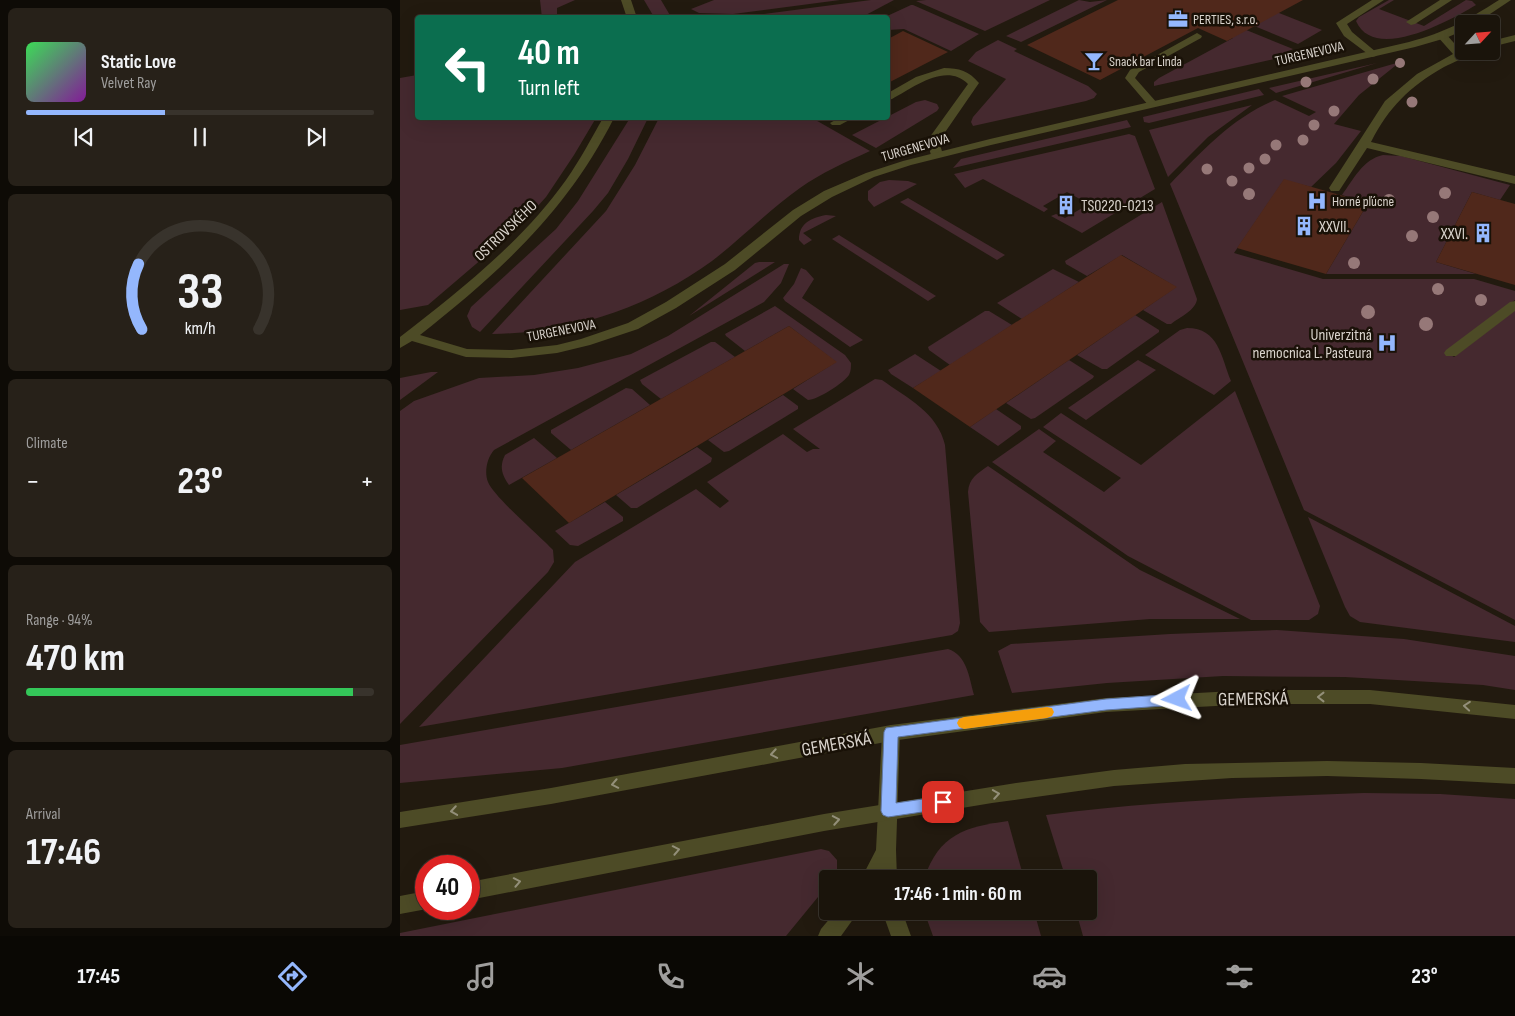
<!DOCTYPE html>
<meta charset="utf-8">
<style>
body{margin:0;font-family:"Sofia Sans Condensed",sans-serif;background:#272119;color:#f1f3f6;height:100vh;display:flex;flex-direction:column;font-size:19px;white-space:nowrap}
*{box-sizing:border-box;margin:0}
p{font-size:16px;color:#9f9e9d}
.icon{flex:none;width:28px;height:28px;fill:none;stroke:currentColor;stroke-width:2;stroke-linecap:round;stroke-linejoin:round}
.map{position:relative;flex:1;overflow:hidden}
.side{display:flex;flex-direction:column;gap:8px;padding:8px;background:#0e0b06;width:400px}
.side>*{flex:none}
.hud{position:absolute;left:15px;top:15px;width:475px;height:105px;border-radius:5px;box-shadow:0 5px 20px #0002,0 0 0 1px #38332c;background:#0b6e4f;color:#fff;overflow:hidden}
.needle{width:32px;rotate:64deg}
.buttons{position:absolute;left:1055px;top:15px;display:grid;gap:10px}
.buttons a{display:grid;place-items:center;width:45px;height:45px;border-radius:5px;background:#1a140b;box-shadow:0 5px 20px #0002,0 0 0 1px #38332c;font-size:25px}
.speed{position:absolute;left:15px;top:855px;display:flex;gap:10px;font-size:25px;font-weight:700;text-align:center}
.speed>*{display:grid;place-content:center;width:65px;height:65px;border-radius:50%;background:#1a140b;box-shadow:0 5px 20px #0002,0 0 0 1px #38332c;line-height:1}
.speed .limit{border:8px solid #d22;background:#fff;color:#111}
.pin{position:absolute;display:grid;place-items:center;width:42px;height:42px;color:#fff;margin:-21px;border-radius:10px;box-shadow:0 2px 8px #0006}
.me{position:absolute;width:55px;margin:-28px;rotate:266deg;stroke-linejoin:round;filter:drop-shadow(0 0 4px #0008)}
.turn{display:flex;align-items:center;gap:18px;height:105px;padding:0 20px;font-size:22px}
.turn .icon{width:65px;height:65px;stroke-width:2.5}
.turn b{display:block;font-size:35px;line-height:42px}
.big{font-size:38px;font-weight:700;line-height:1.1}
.side .widget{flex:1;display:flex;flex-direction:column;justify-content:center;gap:8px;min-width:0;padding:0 18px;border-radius:8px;background:#272119}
.side .dial{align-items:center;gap:0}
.dial svg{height:130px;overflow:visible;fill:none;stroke:#38332c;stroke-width:7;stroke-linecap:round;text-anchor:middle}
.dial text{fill:#f1f3f6;stroke:none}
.song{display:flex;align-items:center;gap:15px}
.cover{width:60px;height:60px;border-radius:8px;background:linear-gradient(135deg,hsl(130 70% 55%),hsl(290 70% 35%))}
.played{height:5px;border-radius:2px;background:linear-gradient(90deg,#94b7fd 40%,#38332c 40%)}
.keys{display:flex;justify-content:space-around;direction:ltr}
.heat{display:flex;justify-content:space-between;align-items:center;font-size:28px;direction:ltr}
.charge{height:8px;border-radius:4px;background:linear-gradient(90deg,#34c759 94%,#38332c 0)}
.trip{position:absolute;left:419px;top:870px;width:278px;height:50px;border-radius:5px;background:#1a140b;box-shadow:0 5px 20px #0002,0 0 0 1px #38332c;font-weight:700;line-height:50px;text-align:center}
.dock{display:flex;height:80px;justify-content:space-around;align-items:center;background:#0a0804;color:#9f9e9d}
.dock .icon{width:35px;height:35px}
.dock .selected{color:#94b7fd}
.dock b{font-size:22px;color:#f1f3f6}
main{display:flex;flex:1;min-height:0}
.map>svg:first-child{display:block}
</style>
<main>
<section class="side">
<div class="widget">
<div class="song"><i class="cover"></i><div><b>Static Love</b><p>Velvet Ray</p></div></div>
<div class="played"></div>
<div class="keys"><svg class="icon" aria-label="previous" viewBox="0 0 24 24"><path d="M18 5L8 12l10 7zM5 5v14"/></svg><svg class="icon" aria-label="pause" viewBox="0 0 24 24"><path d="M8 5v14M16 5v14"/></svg><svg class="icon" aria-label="next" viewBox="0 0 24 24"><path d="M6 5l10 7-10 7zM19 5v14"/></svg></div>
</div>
<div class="widget dial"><svg viewBox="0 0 100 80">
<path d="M14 69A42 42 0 1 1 86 69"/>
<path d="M14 69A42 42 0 0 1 12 29" stroke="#94b7fd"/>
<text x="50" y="56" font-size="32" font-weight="700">33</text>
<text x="50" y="72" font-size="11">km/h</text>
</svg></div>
<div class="widget"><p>Climate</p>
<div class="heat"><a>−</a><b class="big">23°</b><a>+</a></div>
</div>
<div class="widget"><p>Range · 94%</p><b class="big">470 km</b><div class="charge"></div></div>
<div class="widget"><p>Arrival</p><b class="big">17:46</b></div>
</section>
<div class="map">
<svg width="1115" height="936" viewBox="0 0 1115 936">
<rect width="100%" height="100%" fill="#221a0f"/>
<!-- green -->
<g fill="#45292f">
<polygon points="140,0 175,0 157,8 157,17 142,18"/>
<polygon points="244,0 261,0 271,17 254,17"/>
<polygon points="314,0 440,0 333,14 299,13 291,9"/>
<polygon points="471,0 494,0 462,17 340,17"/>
<polygon points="526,0 650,0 585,31 516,1"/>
<polygon points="679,0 690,2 707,0 621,42 606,36"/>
<polygon points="791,0 874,11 922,30 898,44"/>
<path d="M989 0H994L979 9 1024 26 1066 0 1072 1 1076 5C1051 20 974 63 956 21L959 17Z"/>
<polygon points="511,5 513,5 579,34 551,51 504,29 488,30 488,18 485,17"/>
<polygon points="812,16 893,49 874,59 754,86 754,82 759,78 833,38"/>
<polygon points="598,40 617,49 614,51 688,86 697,94 694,98 686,101 573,126 571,122 573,117 606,79 568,61 576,52"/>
<path d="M1000 62 959 95 934 124 961 131 936 163 911 187 884 180 834 253 923 279H1074L1115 291V300L1046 352 1054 357 1115 310V620L904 510 770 184C801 152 833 117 875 100L909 116 916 112 882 96Z"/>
<polygon points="977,63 876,93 869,88"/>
<polygon points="17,75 18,118 196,118 174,155 146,197 117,229 28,305 0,310 0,78"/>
<polygon points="859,89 864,95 749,123 744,122 743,117"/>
<polygon points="525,100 537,104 539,108 537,111 476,148 452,135 516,102"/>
<polygon points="852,105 808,137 768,177 749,130"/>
<polygon points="230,118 248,118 228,159 208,193 193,211 80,332 72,327 67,316 71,307 156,229 178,201"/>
<path d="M259 118H412L470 151C446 162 421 173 400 188 369 210 342 238 312 261 247 308 172 333 92 334L206 211 235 165Z"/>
<polygon points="727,120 731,127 553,168 561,159"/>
<polygon points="729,134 735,136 755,189 682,233 651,216 656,214 665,218 689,204 667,192 643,206 648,209 644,212 583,179 565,188 554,174"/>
<path d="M983 155 1001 156 1110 185 1100 200 1072 192 1036 262 1076 274H926L968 203 942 195C953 180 963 159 983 155Z"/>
<polygon points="489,180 508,181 517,184 474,207 468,200 468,191 480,182"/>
<polygon points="508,198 605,255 597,260 500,202"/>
<path d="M762 202 797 299C796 310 780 317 771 324H767L743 310 776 287 722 255 687 276 666 264 665 261Z"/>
<path d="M426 215 436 216 403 233 412 240 404 245 399 240C399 223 411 218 426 215Z"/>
<polygon points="439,235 536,296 528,301 432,239"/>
<polygon points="359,262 375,262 289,316 355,263"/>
<path d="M384 264H389L381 283 364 302 94 450C87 458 84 472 88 482 94 497 140 536 153 550L154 562 148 572 0 724V411L14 401 79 378 134 375 178 368 231 354 268 336Z"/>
<polygon points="401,268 406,270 414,279 402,298 463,340 450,347 385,301 383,298 394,284"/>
<polygon points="653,269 679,282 622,319 597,303"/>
<path d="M375 306 445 355 451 363C451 367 451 371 449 375 444 383 417 400 408 400L393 389 436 362 389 326 345 351 326 336 325 334Z"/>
<polygon points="585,311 589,311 612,325 550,365 529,350 528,347"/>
<polygon points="735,315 759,330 759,332 707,369 702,369 677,355"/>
<path d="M787 328C819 328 821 357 831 381L814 395 745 355 780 330Z"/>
<polygon points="311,342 315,342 335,357 261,399 242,384 240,380"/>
<polygon points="515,354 541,371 513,388 491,374 488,370"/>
<polygon points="669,360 694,376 693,378 635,418 631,419 606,403"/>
<polygon points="738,360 756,370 686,420 668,408"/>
<polygon points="31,372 38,372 0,400 0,378"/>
<path d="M475 379 482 380C507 398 538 413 545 445L560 623 558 631 552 635 19 727 175 562 296 489 320 508 329 501 307 482 383 434 407 452 413 449H420L393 429Z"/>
<polygon points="226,388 232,389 250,405 171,450 151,433 151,430"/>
<polygon points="835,391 920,606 918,614 909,620 851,620 728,556 592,462 639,429 656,441 643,452 704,492 721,478 643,427 661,413 741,465"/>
<polygon points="383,395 398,406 398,409 329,451 324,452 308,440"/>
<polygon points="596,409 621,426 621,429 598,446 570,427"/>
<path d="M134 438 157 458 109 485C102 475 99 467 105 455Z"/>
<polygon points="297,447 312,458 311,462 237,508 231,508 216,495"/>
<path d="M588 466 740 570 840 619H750L589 632 580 622 568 492C569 478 577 474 588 466Z"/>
<polygon points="205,502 223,517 223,521 178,546 170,545 155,531"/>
<polygon points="908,517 1115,626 1115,642 960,622 950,616 945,607"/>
<polygon points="877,630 1004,639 1115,656 1115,690 1083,685 945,677 823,676 707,683 612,693 598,651 611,644 770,634"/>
<path d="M548 649C567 655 569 677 574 695L162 768 0 783V745Z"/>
<path d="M964 793 1040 794 1115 799V936H683L676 911H688V879H666L646 815C752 801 858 797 964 793Z"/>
<path d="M608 821 624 879H524C539 834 565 827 608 821Z"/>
<polygon points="421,849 429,851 437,860 437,870 433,879 428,879 427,886 386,936 0,936 0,933"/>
<polygon points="524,911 634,911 641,936 533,936"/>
</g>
<!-- building -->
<g fill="#50281b">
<polygon points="718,0 903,0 827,41 798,28 700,80 627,45"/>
<polygon points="503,31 548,52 488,83 488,39"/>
<polygon points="884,179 968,203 926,274 837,248"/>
<polygon points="1072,192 1115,204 1115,285 1036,262"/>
<polygon points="721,255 777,287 570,427 513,388"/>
<polygon points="389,326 437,362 169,523 122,478"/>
</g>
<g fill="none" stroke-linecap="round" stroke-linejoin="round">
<!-- service -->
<g fill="#4d4b26" fill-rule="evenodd">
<polygon points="972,0 984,0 947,24 952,32 976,52 977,54 976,56 972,57 944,36 936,23"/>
<polygon points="1040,0 1052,0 1015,24 1011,25 1006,22"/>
<polygon points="797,33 802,36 801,38 739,72 735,78 758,104 753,107 749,106 725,78 730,70"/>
<path d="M1042 33 1046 34 1061 51H1075C1067 58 1053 62 1044 67 1009 87 989 107 971 142L1115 176V184L967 148 939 191H931L929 188 985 101 1017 74 1053 54 1037 36Z"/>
<polygon points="1115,35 1115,41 1091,47 1091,41"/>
<path d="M544 68C559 68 569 71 579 83L539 141 543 155 537 158 531 155 527 141 568 84C546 62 514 87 492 99L488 100V93L516 77Z"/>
<polygon points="439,118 453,118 440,125 432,125 430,123"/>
<polygon points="1115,301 1115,311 1056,356 1046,356 1044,353 1046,350 1110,302"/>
</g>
<!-- minor -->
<g fill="#4d4b26" fill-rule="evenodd">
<polygon points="221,0 231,0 237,18 227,18"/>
<path d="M1099 0H1111L1075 24H1064V30L1046 38 1015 47 591 145 511 165 474 177 432 197 401 216 335 270 276 308 238 329 190 345 157 353 112 358 66 357 12 341 0 348V337C59 291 122 242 166 180 180 160 191 139 203 118H214C167 211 101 271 20 335L67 349 112 350 157 345 181 339 228 323 266 302 325 264 393 210 424 191 466 173 503 161 590 139 1009 42C1046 32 1066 21 1099 0Z"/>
<polygon points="491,725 497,728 500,733 496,850 497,879 461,879 476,850 482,733 485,728"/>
<polygon points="436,911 459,911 441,936 418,936 421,929"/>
<polygon points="482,911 502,911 511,936 491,936"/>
</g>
<!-- tertiary -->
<g fill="#4d4b26" fill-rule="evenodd">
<polygon points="852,690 970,690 1115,705 1115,719 970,704 852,704 706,712 491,741 151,804 0,828 0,812 151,788 491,725 706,698"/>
<polygon points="927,761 1021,763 1115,768 1115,784 1021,779 927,776 832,778 714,786 592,803 424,831 69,900 69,882 424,814 616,783 714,770 785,764"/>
<polygon points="26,891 27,909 0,914 0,896"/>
</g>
</g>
<!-- trees -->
<g fill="#967878">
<circle cx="1000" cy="63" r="5"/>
<circle cx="973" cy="79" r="5.5"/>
<circle cx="906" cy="82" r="5.5"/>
<circle cx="1012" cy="102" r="5.5"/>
<circle cx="934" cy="111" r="5.5"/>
<circle cx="914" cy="125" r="5.5"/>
<circle cx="903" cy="140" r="5.5"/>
<circle cx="876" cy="145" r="5.5"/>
<circle cx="865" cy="159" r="5.5"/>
<circle cx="849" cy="168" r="5.5"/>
<circle cx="807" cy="169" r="5.5"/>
<circle cx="832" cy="181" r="5.5"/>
<circle cx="1045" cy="193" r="6"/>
<circle cx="849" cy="194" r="6"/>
<circle cx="989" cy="200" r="6"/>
<circle cx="1033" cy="217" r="6"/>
<circle cx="1012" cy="236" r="6"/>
<circle cx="954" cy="263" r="6"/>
<circle cx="1038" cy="289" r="6"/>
<circle cx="1081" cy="300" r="6"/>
<circle cx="968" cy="312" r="7"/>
<circle cx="1026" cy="324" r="7"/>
</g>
<!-- one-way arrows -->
<defs><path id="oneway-chevron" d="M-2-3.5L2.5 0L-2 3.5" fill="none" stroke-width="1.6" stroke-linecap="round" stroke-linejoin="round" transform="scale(1.25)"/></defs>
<g stroke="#938f79">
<use href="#oneway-chevron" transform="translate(921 697) rotate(-180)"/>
<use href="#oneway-chevron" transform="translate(1067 706) rotate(-175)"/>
<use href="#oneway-chevron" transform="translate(374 754) rotate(170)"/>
<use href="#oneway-chevron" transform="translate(215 784) rotate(169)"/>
<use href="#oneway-chevron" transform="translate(596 794) rotate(-9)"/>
<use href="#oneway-chevron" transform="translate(54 811) rotate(171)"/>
<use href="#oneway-chevron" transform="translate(436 820) rotate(-10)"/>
<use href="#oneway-chevron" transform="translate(276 850) rotate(-11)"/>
<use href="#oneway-chevron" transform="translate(117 882) rotate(-11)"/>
</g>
<!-- route -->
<polygon fill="#94b7fd" stroke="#6077a4" points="777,694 782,695 784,699 782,703 777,705 706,710 498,737 496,803 543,796 548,798 550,802 548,807 543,809 488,817 483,815 481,811 484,732 486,728 706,699"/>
<!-- slow -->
<polygon fill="#f59e0b" points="647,707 652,708 654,712 652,716 647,718 564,729 559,727 557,723 559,719 564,717"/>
<!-- icons -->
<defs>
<symbol id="office-bare" viewBox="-9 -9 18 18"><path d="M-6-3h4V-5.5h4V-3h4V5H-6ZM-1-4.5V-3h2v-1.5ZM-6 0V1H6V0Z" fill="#94b7fd" stroke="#191107" stroke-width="2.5" paint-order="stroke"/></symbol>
<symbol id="bar-bare" viewBox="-9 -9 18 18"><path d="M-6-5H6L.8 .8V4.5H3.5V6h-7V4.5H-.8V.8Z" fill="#94b7fd" stroke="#191107" stroke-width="2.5" paint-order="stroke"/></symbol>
<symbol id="hospital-bare" viewBox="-9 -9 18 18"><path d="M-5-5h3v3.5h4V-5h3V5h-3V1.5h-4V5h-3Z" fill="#94b7fd" stroke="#191107" stroke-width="2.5" paint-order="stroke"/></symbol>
<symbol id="building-bare" viewBox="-9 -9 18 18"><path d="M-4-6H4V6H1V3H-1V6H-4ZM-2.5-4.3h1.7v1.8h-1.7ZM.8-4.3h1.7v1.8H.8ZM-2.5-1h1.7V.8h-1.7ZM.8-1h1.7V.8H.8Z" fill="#94b7fd" stroke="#191107" stroke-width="2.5" paint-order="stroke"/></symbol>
</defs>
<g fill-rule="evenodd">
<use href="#office-bare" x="764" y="5" width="28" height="28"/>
<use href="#bar-bare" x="680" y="47" width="28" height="28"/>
<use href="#hospital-bare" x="903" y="187" width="28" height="28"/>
<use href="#building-bare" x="652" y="191" width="28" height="28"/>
<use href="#building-bare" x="890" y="212" width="28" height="28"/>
<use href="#building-bare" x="1069" y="219" width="28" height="28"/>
<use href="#hospital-bare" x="973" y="329" width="28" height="28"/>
</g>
<g text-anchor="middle" stroke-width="5" stroke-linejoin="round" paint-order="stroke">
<!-- far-poi labels -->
<g font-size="14" fill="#d9d3cc" stroke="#191107" text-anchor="start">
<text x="793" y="24">PERTIES, s.r.o.</text>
<text x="709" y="66">Snack bar Linda</text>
<text x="932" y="206">Horné pľúcne</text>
</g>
<!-- far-street labels -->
<g font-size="14" fill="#d9d3cc" stroke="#191107">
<text transform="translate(909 53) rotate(-13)" y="5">TURGENEVOVA</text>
<text transform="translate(515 147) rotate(-16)" y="5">TURGENEVOVA</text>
<text transform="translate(161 330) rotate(-11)" y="5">TURGENEVOVA</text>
</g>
<!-- poi labels -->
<g font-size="16" fill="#d9d3cc" stroke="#191107" text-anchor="start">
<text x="681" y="211">TS0220-0213</text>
<text x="919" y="232">XXVII.</text>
<text x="1068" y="239" text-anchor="end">XXVI.</text>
<text x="972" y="340" text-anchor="end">Univerzitná<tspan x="972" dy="18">nemocnica L. Pasteura</tspan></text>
</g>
<!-- street labels -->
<g font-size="16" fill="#d9d3cc" stroke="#191107">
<text transform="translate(105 230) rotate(-44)" y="6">OSTROVSKÉHO</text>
</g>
<!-- near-street labels -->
<g font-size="19" fill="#d9d3cc" stroke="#191107">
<text transform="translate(853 698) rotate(-1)" y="7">GEMERSKÁ</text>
<text transform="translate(436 743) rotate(-10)" y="7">GEMERSKÁ</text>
</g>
</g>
</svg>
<div class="buttons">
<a><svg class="needle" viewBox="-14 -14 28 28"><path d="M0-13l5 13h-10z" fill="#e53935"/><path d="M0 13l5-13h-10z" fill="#9f9e9d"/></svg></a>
</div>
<div class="speed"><div class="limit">40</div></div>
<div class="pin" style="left:543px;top:802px;background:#d93025"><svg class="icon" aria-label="arrive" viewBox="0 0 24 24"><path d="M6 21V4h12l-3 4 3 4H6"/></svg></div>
<svg class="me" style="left:777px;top:699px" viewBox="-20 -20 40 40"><path d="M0-17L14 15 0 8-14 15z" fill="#94b7fd" stroke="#fff" stroke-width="4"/></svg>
<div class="trip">17:46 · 1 min · 60 m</div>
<div class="hud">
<div class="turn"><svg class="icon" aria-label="left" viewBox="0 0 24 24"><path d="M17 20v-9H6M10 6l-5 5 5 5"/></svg><div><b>40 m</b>Turn left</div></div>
</div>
</div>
</main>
<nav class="dock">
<b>17:45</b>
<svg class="icon selected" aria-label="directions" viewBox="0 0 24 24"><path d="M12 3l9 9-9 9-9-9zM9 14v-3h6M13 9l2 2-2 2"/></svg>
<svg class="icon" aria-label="music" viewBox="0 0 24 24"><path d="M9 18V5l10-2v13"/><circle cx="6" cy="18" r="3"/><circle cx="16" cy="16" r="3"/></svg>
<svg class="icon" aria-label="phone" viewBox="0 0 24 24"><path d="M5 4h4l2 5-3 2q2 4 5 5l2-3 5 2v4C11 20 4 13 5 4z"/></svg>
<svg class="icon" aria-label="climate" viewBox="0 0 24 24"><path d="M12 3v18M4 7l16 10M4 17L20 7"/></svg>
<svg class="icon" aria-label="car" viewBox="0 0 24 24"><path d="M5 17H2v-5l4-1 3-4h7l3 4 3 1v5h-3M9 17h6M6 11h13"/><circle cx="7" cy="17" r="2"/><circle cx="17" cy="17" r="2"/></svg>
<svg class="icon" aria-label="filters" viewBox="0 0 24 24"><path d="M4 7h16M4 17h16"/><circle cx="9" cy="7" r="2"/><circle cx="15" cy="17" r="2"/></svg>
<b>23°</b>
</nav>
